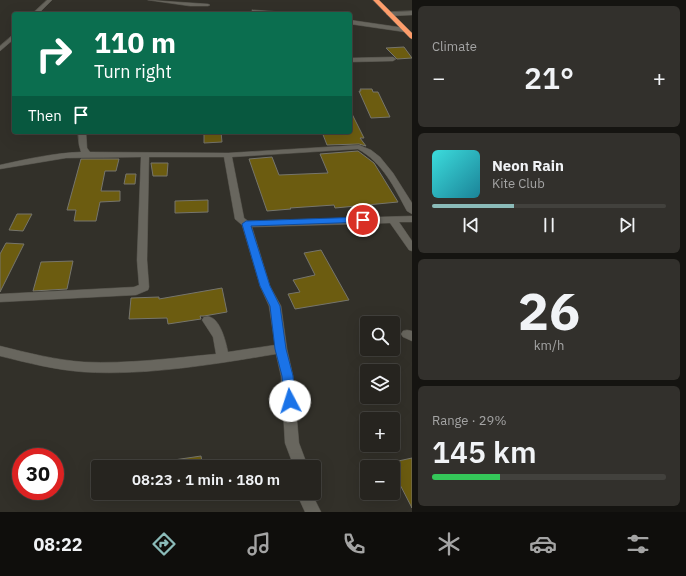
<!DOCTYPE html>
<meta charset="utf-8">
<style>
body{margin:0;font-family:"IBM Plex Sans",sans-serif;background:#32302c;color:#f1f3f6;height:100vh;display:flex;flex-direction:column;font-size:15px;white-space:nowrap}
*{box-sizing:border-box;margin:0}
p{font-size:13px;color:#a4a4a4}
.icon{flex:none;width:22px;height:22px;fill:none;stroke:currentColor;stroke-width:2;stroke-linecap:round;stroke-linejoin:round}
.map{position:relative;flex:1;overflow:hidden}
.drawer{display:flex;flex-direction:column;gap:6px;padding:6px;background:#151411;width:274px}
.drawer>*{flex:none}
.hud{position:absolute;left:12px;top:12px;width:340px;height:122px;border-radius:4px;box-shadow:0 4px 16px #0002,0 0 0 1px #42413d;background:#0b6e4f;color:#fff;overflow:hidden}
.controls{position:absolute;left:360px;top:316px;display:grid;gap:8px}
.controls a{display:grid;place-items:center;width:40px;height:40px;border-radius:4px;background:#26241f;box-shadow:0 4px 16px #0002,0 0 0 1px #42413d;font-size:20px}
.speed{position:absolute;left:12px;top:448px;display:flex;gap:8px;font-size:20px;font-weight:700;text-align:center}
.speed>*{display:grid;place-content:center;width:52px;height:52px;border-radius:50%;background:#26241f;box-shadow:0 4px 16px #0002,0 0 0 1px #42413d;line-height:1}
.speed .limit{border:6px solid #d22;background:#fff;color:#111}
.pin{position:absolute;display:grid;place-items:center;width:34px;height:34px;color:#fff;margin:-17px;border:2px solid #fff;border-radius:50%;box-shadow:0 1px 4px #0007}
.me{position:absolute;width:44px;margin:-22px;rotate:355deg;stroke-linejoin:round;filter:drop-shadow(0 0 3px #0008)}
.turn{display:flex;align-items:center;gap:14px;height:84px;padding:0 16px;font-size:18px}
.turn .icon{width:52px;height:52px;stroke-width:2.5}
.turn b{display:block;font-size:28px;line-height:34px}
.then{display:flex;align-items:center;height:38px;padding:0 16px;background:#0003;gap:8px;font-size:15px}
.big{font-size:30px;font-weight:600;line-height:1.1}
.drawer .widget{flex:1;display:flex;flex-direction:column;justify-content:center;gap:6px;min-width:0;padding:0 14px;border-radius:6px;background:#32302c}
.drawer .dial{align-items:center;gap:0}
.dial b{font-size:52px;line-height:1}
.song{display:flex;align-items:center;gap:12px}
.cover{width:48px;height:48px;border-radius:6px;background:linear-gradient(135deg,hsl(180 70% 55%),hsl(190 70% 35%))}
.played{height:4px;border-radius:2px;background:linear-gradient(90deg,#8bbbb9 35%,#42413d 35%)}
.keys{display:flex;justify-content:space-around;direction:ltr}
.heat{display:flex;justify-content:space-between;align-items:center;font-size:22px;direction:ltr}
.charge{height:6px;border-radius:3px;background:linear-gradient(90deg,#34c759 29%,#42413d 0)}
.trip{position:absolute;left:91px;top:460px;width:230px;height:40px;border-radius:4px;background:#26241f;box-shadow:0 4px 16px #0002,0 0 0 1px #42413d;font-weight:600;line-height:40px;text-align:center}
.dock{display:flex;height:64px;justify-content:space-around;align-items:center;background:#0f0e0c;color:#a4a4a4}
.dock .icon{width:28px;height:28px}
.dock .current{color:#8bbbb9}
.dock b{font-size:18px;color:#f1f3f6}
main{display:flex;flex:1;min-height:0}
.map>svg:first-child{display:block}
</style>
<main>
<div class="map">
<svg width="412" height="512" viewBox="0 0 412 512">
<rect width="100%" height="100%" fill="#323029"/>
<!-- building -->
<g fill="#6c5c10" stroke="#76756c">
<polygon points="404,47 412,58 397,59 386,48"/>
<polygon points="360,89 372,89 373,92 378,92 390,117 371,118 359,91 361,91"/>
<polygon points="350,110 364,138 360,138 366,146 359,144 327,145 322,132 350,132"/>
<polygon points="204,132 221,132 222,142 204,143"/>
<polygon points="358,151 374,163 398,202 335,208 334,205 290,208 291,209 267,211 249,159 272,157 279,175 328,173 320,154"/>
<polygon points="81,159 119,159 116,171 105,171 101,191 120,191 120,201 100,202 96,221 74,221 76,210 67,210"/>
<polygon points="151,163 168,163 167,176 153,176"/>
<polygon points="126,174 136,174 135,184 124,184"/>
<polygon points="208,200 208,212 175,213 175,201"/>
<polygon points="17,214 32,214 23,231 9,230"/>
<polygon points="6,243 24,244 0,292 0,254"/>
<polygon points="321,250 349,300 295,309 288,294 300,292 293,280 315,275 304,253"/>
<polygon points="73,261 67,289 33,291 41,262"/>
<polygon points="222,288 227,312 204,316 200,316 201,319 168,324 167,318 129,319 131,298 159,297 159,299"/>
<polygon points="201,456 203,467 168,467 167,461"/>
<polygon points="412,458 412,508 393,471 393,467 391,467 389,463"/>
</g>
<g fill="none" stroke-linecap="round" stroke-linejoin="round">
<defs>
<g id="street">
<polygon points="47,0 52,0 38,14 32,14"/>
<polygon points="148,0 208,4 210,5 208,6 190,6"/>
<polygon points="254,10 282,12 285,14 252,12 252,10"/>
<polygon points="412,11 412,15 389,16 386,14 389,12"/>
<polygon points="350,20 405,28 408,30 405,32 350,24"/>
<polygon points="14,34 14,39 0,51 0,46"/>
<polygon points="350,58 393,57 396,59 393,61 350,62"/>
<path d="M78 132H86L87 148 90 152 228 153 359 145 371 150 380 157 393 173 412 203V214L407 211C394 187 383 163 358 149L232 157 244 218 248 221 412 216V222H399L412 241V251L409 250 390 223 252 227 270 286 281 306 287 349 293 376 299 443 308 467H294L285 443 281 376 276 354C216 364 145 376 84 372 56 370 28 363 0 356V346C28 353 56 360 84 362 128 364 173 358 216 354L213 337 202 320 204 317C219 312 226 342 228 352L275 345 269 306 260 286 242 225 235 219 224 157H149L147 260 149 287 148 290 136 295 0 302V294L134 287 139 285 137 260 141 157 66 158 0 169V165C27 159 54 153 81 152L79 145Z"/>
<polygon points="407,330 412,331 412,341 403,337 401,334 403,331"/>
<polygon points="314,492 315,500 321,512 305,512 300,501 300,493"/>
</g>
<polygon id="highway" points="373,0 379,0 412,33 412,39 410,38"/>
</defs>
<!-- street casing -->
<use href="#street" stroke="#504e47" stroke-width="1"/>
<!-- highway casing -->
<use href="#highway" stroke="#504e47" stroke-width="1"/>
<!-- street -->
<use href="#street" fill="#68665e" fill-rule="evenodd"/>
<!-- highway -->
<use href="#highway" fill="#fd9d6b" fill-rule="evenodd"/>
</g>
<!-- route -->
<polygon fill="#1a73e8" stroke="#114b97" points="363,217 367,220 366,222 251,226 270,286 280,306 286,349 293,376 295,401 294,404 290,406 285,404 284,401 282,376 275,349 270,306 260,286 242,224 246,221"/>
</svg>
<div class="controls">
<a><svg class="icon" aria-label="search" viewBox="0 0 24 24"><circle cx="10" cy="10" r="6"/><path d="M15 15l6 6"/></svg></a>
<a><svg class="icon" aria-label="layers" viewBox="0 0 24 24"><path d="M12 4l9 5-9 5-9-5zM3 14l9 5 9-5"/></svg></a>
<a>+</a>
<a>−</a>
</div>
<div class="speed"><div class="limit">30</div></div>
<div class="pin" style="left:363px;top:220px;background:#d93025"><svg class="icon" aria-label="arrive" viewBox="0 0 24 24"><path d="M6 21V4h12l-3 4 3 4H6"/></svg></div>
<svg class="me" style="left:290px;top:401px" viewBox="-20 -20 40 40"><circle r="19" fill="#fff"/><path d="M0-13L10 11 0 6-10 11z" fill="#1a73e8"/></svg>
<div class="trip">08:23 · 1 min · 180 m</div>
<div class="hud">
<div class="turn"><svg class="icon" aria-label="right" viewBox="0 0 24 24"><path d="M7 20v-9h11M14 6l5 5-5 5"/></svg><div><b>110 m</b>Turn right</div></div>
<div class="then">Then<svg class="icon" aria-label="arrive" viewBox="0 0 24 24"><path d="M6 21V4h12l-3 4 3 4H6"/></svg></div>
</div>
</div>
<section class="drawer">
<div class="widget"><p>Climate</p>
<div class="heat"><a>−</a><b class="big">21°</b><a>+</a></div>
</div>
<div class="widget">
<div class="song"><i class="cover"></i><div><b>Neon Rain</b><p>Kite Club</p></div></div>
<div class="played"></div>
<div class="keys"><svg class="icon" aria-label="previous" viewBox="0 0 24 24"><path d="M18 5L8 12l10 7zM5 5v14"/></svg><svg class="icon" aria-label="pause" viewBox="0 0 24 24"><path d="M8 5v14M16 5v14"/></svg><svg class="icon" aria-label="next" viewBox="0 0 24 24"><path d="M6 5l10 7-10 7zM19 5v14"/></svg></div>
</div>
<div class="widget dial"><b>26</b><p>km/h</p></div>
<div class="widget"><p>Range · 29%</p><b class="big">145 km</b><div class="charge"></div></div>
</section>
</main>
<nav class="dock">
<b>08:22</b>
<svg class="icon current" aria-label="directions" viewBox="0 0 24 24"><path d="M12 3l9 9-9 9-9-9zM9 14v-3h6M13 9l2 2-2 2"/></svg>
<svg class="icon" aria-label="music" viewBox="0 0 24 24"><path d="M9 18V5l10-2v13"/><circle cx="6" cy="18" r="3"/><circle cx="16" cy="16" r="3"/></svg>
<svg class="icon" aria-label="phone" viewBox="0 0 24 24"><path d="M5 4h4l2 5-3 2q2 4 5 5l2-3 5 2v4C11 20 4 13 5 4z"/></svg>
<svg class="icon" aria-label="climate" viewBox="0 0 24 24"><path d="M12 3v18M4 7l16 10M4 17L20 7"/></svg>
<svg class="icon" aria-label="car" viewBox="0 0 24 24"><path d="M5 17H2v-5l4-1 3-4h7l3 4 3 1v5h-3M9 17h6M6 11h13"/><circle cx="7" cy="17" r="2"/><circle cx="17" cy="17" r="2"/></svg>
<svg class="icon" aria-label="filters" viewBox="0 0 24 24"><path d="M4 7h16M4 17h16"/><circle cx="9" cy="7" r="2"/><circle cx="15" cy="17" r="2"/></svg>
</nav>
